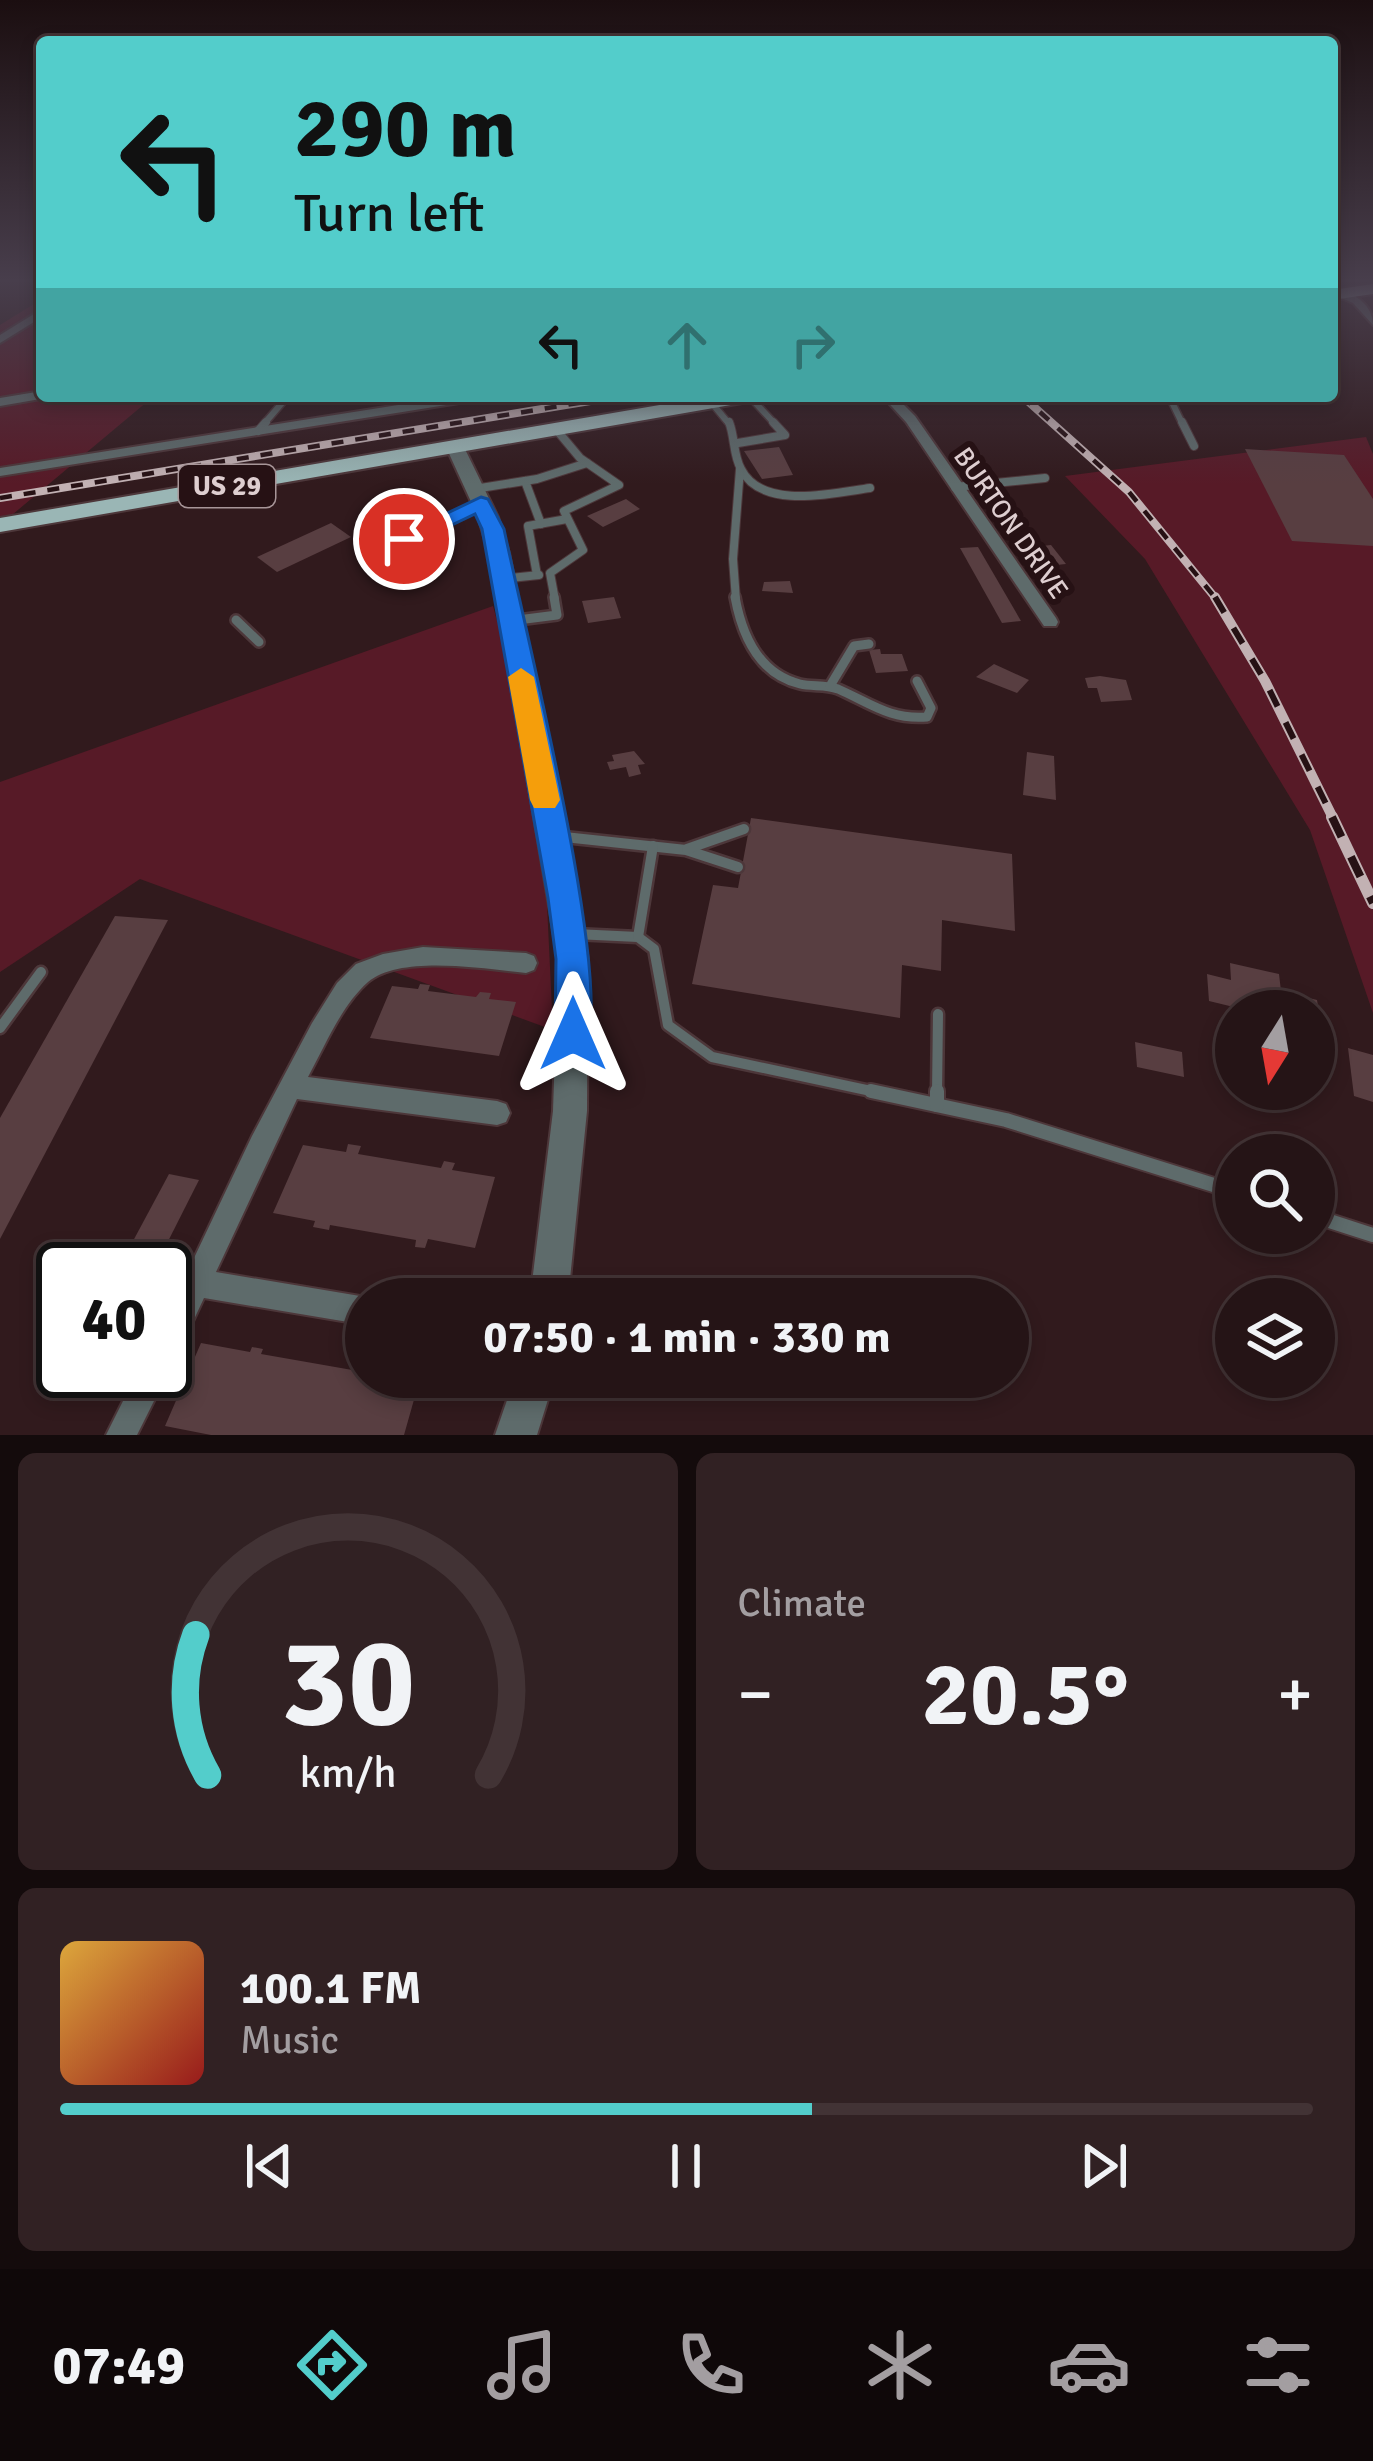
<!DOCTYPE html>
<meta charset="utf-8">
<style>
body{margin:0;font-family:Signika,sans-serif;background:#312123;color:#f1f3f6;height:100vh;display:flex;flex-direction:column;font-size:45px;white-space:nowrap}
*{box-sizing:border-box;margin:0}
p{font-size:39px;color:#a39ea1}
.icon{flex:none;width:66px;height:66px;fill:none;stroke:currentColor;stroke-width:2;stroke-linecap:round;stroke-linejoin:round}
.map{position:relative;height:1435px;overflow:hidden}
.sheet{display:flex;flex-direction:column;gap:18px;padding:18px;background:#140b0c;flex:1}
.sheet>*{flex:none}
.guide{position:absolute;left:36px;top:36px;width:1302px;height:366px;border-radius:12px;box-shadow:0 6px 18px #0003,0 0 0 3px #423335;background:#53cdcb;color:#111;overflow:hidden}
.needle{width:78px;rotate:191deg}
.fabs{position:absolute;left:1215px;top:990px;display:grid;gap:24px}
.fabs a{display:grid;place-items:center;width:120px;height:120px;border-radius:50%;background:#251416;box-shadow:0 6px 18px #0003,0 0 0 3px #423335;font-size:60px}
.speed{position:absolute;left:36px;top:1242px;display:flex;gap:24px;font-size:60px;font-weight:700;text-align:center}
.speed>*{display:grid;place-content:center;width:156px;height:156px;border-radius:50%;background:#251416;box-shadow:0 6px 18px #0003,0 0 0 3px #423335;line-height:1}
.speed .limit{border:6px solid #111;border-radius:18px;background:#fff;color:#111}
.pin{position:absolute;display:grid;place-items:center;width:102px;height:102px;color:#fff;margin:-51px;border:6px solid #fff;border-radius:50%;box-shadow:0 3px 12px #0007}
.me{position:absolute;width:132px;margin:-66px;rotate:0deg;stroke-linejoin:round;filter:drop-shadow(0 0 9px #0008)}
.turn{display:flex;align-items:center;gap:42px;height:252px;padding:0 60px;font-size:54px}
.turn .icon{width:156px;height:156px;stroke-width:2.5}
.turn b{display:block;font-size:84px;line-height:102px}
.lanes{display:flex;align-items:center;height:114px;padding:0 60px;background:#0003;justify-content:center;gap:60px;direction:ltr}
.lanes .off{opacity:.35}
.big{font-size:90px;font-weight:700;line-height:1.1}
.sheet .card{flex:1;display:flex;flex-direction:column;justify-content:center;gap:18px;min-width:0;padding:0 42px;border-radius:18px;background:#312123}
.sheet .dial{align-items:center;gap:0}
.dial svg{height:312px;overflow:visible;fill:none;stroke:#423335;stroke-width:7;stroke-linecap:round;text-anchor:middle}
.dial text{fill:#f1f3f6;stroke:none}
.song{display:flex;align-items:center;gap:36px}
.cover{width:144px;height:144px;border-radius:18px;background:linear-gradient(135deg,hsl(40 70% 55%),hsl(0 70% 35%))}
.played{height:12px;border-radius:6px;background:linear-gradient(90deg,#53cdcb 60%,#423335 60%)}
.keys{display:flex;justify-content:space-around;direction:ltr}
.heat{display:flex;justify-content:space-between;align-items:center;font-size:66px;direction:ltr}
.sheet .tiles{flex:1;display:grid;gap:18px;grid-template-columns:1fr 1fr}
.card:last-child{grid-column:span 2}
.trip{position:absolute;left:345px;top:1278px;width:684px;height:120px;border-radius:60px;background:#251416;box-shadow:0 6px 18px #0003,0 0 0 3px #423335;font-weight:700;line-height:120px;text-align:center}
.tab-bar{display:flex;height:192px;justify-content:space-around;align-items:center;background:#0f0809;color:#a39ea1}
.tab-bar .icon{width:84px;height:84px}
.tab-bar .active{color:#53cdcb}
.tab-bar b{font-size:54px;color:#f1f3f6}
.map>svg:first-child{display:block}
</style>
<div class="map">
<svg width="1373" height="1435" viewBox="0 0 1373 1435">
<rect width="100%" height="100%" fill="#311a1d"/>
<!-- green -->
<g fill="#571a27">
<polygon points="42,299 42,396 154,396 0,525 0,325"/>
<polygon points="1366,437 1373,454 1373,1013 1310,830 1145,559 1065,476"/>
<polygon points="493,606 541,779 553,1030 140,879 0,972 0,782"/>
</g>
<!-- building -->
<g fill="#583e41">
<polygon points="779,447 793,475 762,479 744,451"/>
<polygon points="1245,449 1344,455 1373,499 1373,546 1292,541"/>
<polygon points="626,499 640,509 603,527 587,516"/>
<polygon points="331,523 351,537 277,572 257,557"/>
<polygon points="1051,545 1066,564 1037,567 1023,548"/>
<polygon points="978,547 1021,621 1002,623 960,548"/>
<polygon points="790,581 793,593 762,591 764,582"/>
<polygon points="614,597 621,618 588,623 582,601"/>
<polygon points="880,649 881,654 902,654 908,671 876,673 869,650"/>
<polygon points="994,664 1029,680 1017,693 976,677"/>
<polygon points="1100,676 1126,680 1132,700 1101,702 1097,688 1088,688 1085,678"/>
<polygon points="634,751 645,764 638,765 641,774 629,777 626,767 610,770 607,762 614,761 612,755"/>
<polygon points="1027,752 1054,756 1056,800 1023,795"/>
<polygon points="751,818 1012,854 1015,931 942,920 941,971 902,965 900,1018 692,984 713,885 738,888"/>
<polygon points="115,916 168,920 0,1239 0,1118"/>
<polygon points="1230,963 1279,974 1281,991 1317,1000 1322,1028 1314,1026 1314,1011 1250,1011 1209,1001 1207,974 1231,980"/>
<polygon points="420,984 430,985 428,991 476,997 480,992 491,993 489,999 516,1002 499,1056 370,1038 392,986 418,989"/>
<polygon points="1135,1042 1182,1052 1184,1077 1137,1067"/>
<polygon points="1348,1048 1373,1055 1373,1102 1354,1096"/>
<polygon points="348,1144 361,1146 358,1154 441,1168 444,1161 455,1163 452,1170 495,1177 475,1248 428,1239 425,1248 415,1247 416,1240 330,1225 329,1230 313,1227 315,1221 273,1213 303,1145 346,1152"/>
<polygon points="169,1174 199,1180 154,1269 118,1269"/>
<polygon points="201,1343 250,1352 252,1347 263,1349 261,1354 358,1371 366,1368 366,1377 419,1382 404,1435 211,1435 165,1426"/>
</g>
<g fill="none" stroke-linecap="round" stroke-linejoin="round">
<defs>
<g id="service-far4">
<polyline points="749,396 776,425"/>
<polyline points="1169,396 1183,425"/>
<polyline points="711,402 730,425"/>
<polyline points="263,425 288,396"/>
</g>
<g id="service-far3">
<path d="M729 422C735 437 733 455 741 469 762 511 834 493 870 488"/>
<polyline points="1182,422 1194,446"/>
<polyline points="258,431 266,422"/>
<polyline points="738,443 785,435 773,422"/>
<polyline points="525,481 541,524"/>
<polyline points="955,487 1045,478"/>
<polyline points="474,489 537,479 587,463"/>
<polyline points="395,566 379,551 480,504"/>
<polyline points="537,575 528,526 567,519"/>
<polyline points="502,579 539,575"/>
<polyline points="555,600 550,573 583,550 564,511 619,485 580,458 555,428"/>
<polyline points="736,600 733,559 740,469"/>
</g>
<g id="service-far2">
<path d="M735 597C742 635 759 674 800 684 813 687 825 684 838 689 870 703 890 720 927 717L931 708 917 681"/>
<polyline points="236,620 259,642"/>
<polyline points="510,621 557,615 554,597"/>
<polyline points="830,686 854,646 869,644"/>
</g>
<g id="service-far1">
<polyline points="555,836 686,850 738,867"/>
<polyline points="687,849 744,829"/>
<polyline points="575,934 638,937 654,949 668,1025 712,1057 885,1094"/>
<polyline points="638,937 653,846"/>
<polyline points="0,1028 41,972"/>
<polyline points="937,1094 938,1014"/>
</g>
<g id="service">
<polyline points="871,1091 1006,1120 1236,1192"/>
<polyline points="937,1105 937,1091"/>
<polyline points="1314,1216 1373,1235"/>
</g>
<g id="minor">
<path d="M1337 292C1356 292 1373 306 1373 325L1353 303 1337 296Z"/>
<polygon points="42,309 42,317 0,343 0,335"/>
<polygon points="42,391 42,396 46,398 0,406 0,398"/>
<polygon points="455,396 484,396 478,400 0,476 0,468"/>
<polygon points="882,396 895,396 915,416 1056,618 1058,622 1056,626 1044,626 906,422"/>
<path d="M423 947 526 953 534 956 537 963 534 970 526 973C486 969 401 954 368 982 341 1006 325 1046 308 1077L497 1101 506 1104 510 1113 506 1122 497 1125 297 1099 216 1272 366 1297 372 1299H366V1325L204 1298 175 1360 166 1364 169 1371 137 1435H106L138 1371H165V1319L252 1136 312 1023 337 983 356 964 383 954Z"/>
</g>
<g id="tertiary">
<polygon points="455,442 464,447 498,517 509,553 588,959 587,1111 568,1299 530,1299 553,1111 558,959 489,553 478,517 446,447"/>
<polygon points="515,1377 555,1377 537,1435 495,1435"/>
</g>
<g id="primary">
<polygon points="1373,284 1373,294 1332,300 1332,290"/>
<polygon points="712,396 758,396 748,402 0,532 0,518"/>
</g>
</defs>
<!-- service-far4 casing -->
<use href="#service-far4" stroke="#4d373a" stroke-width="9"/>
<!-- service-far3 casing -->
<use href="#service-far3" stroke="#4d373a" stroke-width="10"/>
<!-- service-far2 casing -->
<use href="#service-far2" stroke="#4d373a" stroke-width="14"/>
<!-- service-far1 casing -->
<use href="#service-far1" stroke="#4d373a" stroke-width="15"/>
<!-- service casing -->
<use href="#service" stroke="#4d373a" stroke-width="18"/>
<!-- minor casing -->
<use href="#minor" stroke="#4d373a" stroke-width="4"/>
<!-- tertiary casing -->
<use href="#tertiary" stroke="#4d373a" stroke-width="4"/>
<!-- primary casing -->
<use href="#primary" stroke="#4d373a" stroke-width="4"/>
<!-- service-far4 -->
<use href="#service-far4" stroke="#5e6b6b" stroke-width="6"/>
<!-- service-far3 -->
<use href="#service-far3" stroke="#5e6b6b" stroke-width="8"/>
<!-- service-far2 -->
<use href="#service-far2" stroke="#5e6b6b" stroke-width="9"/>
<!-- service-far1 -->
<use href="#service-far1" stroke="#5e6b6b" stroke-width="10"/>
<!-- service -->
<use href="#service" stroke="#5e6b6b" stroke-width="14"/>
<!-- minor -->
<use href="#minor" fill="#5e6b6b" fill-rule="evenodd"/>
<!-- tertiary -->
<use href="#tertiary" fill="#5e6b6b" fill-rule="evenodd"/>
<!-- primary -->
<use href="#primary" fill="#9ab6b5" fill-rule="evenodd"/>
<defs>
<g id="rail-far2">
<polyline points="1022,396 1129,492 1217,600"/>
<polyline points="0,498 621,396"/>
</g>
<polyline id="rail-far1" points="1215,597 1265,681 1334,820"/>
<polyline id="rail" points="1332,817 1373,903"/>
</defs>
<!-- rail-far2 casing -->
<use href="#rail-far2" stroke="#c2b1b3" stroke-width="8"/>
<!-- rail-far1 casing -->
<use href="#rail-far1" stroke="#c2b1b3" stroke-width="10"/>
<!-- rail casing -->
<use href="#rail" stroke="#c2b1b3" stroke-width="12"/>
<!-- rail-far2 -->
<use href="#rail-far2" stroke="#261114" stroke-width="4.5" stroke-dasharray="12" stroke-linecap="butt"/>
<!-- rail-far1 -->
<use href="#rail-far1" stroke="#261114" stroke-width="6" stroke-dasharray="18" stroke-linecap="butt"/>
<!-- rail -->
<use href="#rail" stroke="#261114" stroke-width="8" stroke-dasharray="22" stroke-linecap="butt"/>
</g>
<!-- sky -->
<linearGradient id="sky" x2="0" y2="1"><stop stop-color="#1b0e10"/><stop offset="0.58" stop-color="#483e4c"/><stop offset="1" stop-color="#483e4c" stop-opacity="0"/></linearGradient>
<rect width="1373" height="484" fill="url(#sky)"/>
<!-- route -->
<path fill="#1a73e8" stroke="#114b97" stroke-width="3" d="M481 497 488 499 504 529C522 617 614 983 586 1045L573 1050 561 1045 555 1034 556 959 548 898 482 529 475 514 412 544H396L393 539Z"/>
<!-- slow -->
<polygon fill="#f59e0b" points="521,668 534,677 560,800 555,808 534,808 530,800 508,677"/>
<g text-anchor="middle" stroke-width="12" stroke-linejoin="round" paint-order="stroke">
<!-- shield labels -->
<rect fill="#261114" stroke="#a79598" stroke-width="3" x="179" y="465" width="96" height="42" rx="9"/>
<g font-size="27" font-weight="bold" fill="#deced0">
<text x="227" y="495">US 29</text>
</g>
<!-- far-street labels -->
<g font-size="27" fill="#deced0" stroke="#261114">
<text transform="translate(1011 523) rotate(55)" y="9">BURTON DRIVE</text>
</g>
</g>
</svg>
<div class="fabs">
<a><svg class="needle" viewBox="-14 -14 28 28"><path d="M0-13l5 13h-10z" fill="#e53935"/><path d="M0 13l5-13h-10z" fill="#a39ea1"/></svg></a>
<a><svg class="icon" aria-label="search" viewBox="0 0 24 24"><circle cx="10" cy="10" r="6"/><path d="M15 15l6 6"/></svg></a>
<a><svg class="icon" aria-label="layers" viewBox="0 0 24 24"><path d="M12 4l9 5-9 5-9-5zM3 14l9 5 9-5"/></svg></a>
</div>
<div class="speed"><div class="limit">40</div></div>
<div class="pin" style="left:404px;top:539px;background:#d93025"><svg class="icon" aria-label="arrive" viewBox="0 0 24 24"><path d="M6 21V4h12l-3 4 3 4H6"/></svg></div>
<svg class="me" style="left:573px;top:1034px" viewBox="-20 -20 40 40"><path d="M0-17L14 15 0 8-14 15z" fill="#1a73e8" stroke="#fff" stroke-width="4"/></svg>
<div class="trip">07:50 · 1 min · 330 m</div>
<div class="guide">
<div class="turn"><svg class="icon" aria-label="left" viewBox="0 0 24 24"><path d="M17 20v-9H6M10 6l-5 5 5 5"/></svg><div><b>290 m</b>Turn left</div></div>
<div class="lanes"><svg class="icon" aria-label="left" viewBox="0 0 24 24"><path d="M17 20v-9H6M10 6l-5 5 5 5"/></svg><svg class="icon off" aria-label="ahead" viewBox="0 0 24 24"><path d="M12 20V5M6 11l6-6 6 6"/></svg><svg class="icon off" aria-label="right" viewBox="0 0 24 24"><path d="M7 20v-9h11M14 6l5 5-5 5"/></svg></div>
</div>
</div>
<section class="sheet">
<div class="tiles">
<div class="card dial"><svg viewBox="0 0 100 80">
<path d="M14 69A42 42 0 1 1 86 69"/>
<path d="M14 69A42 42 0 0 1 11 33" stroke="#53cdcb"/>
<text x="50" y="56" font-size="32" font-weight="700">30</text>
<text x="50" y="72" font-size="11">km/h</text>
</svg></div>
<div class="card"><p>Climate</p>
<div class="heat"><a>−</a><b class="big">20.5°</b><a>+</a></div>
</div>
<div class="card">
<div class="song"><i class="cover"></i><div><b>100.1 FM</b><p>Music</p></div></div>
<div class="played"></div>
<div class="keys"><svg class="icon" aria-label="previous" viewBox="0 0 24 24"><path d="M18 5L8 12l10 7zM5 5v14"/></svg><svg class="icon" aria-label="pause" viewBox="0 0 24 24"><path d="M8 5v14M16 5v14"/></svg><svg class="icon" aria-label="next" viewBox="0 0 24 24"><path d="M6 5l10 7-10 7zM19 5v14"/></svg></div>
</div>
</div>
</section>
<nav class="tab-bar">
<b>07:49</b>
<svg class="icon active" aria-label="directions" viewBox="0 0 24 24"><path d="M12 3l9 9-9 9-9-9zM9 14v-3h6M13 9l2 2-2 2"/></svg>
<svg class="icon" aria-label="music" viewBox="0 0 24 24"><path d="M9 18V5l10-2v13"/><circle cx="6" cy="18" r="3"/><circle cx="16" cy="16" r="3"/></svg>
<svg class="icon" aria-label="phone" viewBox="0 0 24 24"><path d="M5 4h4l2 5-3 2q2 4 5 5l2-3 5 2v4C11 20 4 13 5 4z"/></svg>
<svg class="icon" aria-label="climate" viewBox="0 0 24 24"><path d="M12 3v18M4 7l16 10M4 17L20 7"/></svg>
<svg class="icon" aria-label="car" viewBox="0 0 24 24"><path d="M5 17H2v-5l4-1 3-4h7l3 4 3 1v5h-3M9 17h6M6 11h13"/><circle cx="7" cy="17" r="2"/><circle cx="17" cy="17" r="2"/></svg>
<svg class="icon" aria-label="filters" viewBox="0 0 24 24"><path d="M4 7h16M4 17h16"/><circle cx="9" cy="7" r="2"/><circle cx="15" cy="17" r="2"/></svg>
</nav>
